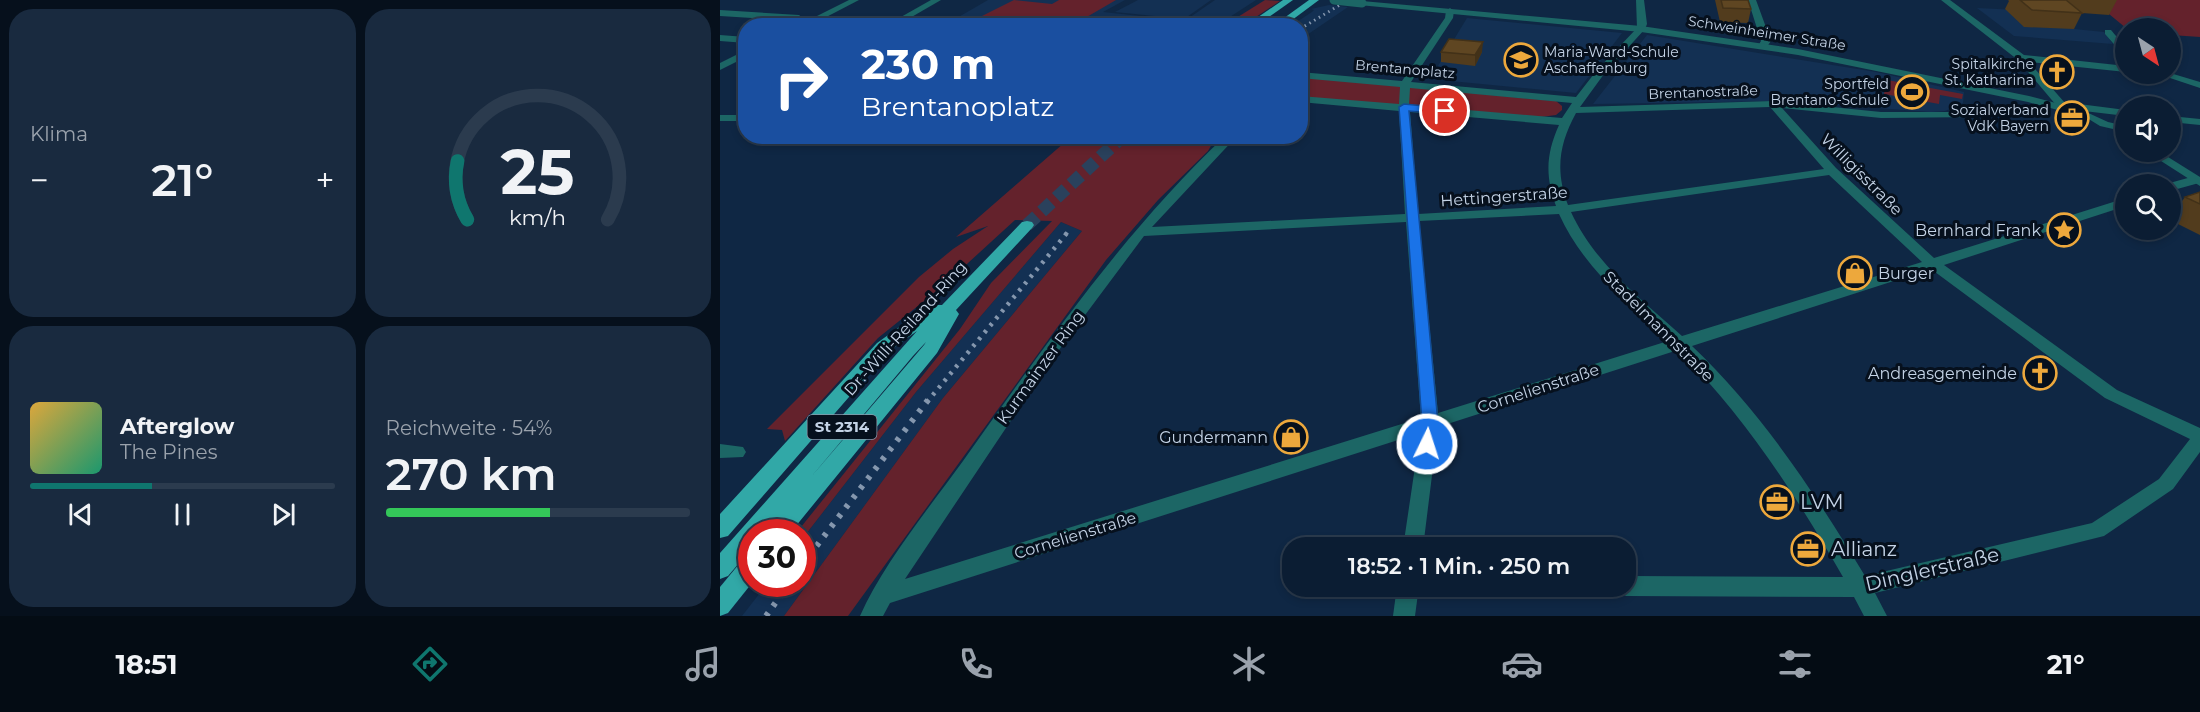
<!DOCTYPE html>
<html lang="de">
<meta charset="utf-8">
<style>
body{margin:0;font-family:Montserrat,sans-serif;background:#192a3f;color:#f1f3f6;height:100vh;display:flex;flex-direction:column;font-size:22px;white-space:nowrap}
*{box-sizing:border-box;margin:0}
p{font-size:20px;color:#9aa2ac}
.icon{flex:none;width:33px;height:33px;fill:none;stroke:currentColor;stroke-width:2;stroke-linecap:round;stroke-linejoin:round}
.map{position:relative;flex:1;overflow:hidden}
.panel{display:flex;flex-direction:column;gap:9px;padding:9px;background:#06101c;width:720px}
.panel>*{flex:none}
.banner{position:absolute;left:18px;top:18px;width:570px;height:126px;border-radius:24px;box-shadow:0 3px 9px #0003,0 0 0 2px #2b3b4e;background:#1a4fa0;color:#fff;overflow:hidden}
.needle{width:39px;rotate:144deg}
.controls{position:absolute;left:1395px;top:18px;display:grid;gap:12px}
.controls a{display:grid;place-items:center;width:66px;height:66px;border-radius:50%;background:#0b1d33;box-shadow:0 3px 9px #0003,0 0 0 2px #2b3b4e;font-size:30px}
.speed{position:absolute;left:18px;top:519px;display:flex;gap:12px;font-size:30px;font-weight:700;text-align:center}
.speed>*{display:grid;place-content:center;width:78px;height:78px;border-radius:50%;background:#0b1d33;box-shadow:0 3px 9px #0003,0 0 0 2px #2b3b4e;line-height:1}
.speed .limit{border:9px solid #d22;background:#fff;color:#111}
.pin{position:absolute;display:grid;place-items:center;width:51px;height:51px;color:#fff;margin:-26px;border:3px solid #fff;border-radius:50%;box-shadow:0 2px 6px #0007}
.me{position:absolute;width:66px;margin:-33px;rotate:4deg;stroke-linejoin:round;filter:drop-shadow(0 0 4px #0008)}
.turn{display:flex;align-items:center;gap:21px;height:126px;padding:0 24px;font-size:27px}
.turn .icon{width:78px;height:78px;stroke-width:2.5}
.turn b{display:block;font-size:42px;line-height:51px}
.big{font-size:45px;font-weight:600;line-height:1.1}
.panel .tile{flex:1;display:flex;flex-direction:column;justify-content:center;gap:9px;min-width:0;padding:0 21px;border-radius:24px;background:#192a3f}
.panel .dial{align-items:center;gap:0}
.dial svg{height:156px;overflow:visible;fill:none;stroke:#2b3b4e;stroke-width:7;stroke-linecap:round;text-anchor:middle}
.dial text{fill:#f1f3f6;stroke:none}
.song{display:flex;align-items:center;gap:18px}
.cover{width:72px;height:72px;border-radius:9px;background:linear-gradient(135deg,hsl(40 70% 55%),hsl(160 70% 35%))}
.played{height:6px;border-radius:3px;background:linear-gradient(90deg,#0f766e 40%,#2b3b4e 40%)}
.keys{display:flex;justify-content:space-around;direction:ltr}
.heat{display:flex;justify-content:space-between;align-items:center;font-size:33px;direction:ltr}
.charge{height:9px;border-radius:4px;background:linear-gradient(90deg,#34c759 54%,#2b3b4e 0)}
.panel .tiles{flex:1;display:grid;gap:9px;grid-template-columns:repeat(2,1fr)}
.trip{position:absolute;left:562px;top:537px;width:354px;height:60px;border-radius:24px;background:#0b1d33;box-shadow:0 3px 9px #0003,0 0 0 2px #2b3b4e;font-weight:600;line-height:60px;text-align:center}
.tabs{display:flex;height:96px;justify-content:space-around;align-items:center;background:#040c14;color:#9aa2ac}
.tabs .icon{width:42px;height:42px}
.tabs .current{color:#0f766e}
.tabs b{font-size:27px;color:#f1f3f6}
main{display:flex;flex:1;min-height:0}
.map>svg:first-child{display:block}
</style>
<main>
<section class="panel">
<div class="tiles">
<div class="tile"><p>Klima</p>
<div class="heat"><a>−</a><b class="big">21°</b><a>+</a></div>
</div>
<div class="tile dial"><svg viewBox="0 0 100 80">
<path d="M14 69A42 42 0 1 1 86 69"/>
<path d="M14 69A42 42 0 0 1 9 39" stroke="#0f766e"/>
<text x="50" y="56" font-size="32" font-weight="700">25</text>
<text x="50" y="72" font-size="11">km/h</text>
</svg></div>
<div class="tile">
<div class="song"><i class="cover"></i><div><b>Afterglow</b><p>The Pines</p></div></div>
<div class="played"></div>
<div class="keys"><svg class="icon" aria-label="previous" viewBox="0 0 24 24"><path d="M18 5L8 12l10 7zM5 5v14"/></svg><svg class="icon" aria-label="pause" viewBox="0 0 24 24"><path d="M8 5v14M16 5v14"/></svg><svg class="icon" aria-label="next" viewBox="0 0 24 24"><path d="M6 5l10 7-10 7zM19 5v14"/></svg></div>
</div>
<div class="tile"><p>Reichweite · 54%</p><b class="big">270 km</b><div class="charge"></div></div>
</div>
</section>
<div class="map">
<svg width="1480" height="616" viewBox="0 0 1480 616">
<rect width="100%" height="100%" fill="#0f2744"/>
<!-- built -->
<g fill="#133053">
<polygon points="268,0 405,0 383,12 476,22 485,25 223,26"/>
<polygon points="418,0 491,0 464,19 395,12"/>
<polygon points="495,0 536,0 502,22 469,18"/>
<polygon points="609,5 628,7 581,39 580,26 572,25 592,12 594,10 591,9"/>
<polygon points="1257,8 1298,10 1341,18 1354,29 1384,32 1393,44 1294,36"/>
<polygon points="747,18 902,33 856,93 710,79"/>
<polygon points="927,35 1156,72 1244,92 1243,103 1225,111 1211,112 1064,101 873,104"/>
<polygon points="341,222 362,231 223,398 64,616 22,616 47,584 82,584 83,538 196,392"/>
</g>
<!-- green -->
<g fill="#64222c">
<polygon points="294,0 332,4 339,0 396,0 353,25 244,25"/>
<polygon points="545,0 560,1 524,25 505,25"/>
<polygon points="1372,0 1480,0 1480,37 1451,35 1450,28 1406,28"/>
<polygon points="580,77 836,101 842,106 842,110 836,115 821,117 581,97"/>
<polygon points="1167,80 1243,94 1242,99 1220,95 1219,104 1164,94"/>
<polygon points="352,136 496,137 488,151 438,200 386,260 128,616 64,616 223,398 362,231 341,222 196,392 83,538 82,532 77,532 240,329 271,283 332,221 295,220 224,285 158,338 65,441 62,430 47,429 199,277 233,249 268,226 236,237"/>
</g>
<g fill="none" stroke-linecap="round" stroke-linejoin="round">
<!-- trunk-tunnel -->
<polyline stroke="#2a415c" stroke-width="13" stroke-dasharray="13 7" stroke-linecap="butt" points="307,225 403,136"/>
<!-- minor -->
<g fill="#1c6665" fill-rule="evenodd">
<polygon points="211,0 221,0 176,26 165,26"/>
<path d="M916 0H924L927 24 925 29 884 74 860 107 1053 101 1161 112H1263L1264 114 1259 117 1161 118 1062 108 1116 168 1214 258 1406 198V206L1224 265 1397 390 1480 428V452L1453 489 1384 536 1155 593 1167 616H1144L1134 597 906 596 899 593 896 586H906V576L1123 577C1077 497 1024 415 958 350L718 427 703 548H683L700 433 170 603 163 616H140C163 564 209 508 243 461 324 347 403 233 505 136H517L432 227 685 214 679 111 580 102V96L679 104 680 87 580 78V72L682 81 725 18 726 11 730 8 734 11 733 18 691 82 856 97 877 70 917 28ZM690 88 852 103 842 118 689 105ZM1050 107 1104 169 848 205C835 171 839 144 856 113ZM690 112 839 125C826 154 825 176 836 206L698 214ZM1109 175 1202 262 962 336C921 299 875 264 851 212ZM839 214C862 266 908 303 948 341L718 413 699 221ZM686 222 701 418 185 579 330 362 424 236ZM1211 269 1385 398 1470 439 1439 479 1372 523 1145 576C1096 495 1041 411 972 346Z"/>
<polygon points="1028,0 1036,0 1051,41 1046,48 1038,46 1041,41"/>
<polygon points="1221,0 1230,0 1304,55 1406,66 1406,72 1309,62 1345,103 1336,105 1298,60"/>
<polygon points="0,10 79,15 83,18 79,21 0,16"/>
<polygon points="1385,30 1391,30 1406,48 1406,58 1385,34"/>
<polygon points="0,35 26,37 26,43 0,41"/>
<polygon points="1450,73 1480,82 1480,88 1438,74"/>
<rect x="0" y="115" width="26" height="6"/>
<polygon points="1475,176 1480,178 1479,183 1450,191 1450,184 1446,184"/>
<polygon points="0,444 23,447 26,452 23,457 0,458"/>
<polygon points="677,586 699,586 695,616 673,616"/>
</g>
<!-- tertiary -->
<g fill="#1c6665" fill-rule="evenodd">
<polygon points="129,0 139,0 89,26 77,26"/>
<polygon points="642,1 921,26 1078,49 1309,96 1355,108 1355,105 1359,104 1406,110 1406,116 1364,111 1388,122 1406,126 1406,132 1380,126 1367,118 1308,102 1078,55 921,32 639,5 638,3"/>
<polygon points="26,50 26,57 0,70 0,63"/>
<polygon points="1450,116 1480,119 1480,125 1450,122"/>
<polygon points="1427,152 1440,152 1480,177 1480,186"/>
</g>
<!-- trunk -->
<g fill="#31a8a7" fill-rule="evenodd">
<polygon points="563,0 573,0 536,26 525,26"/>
<polygon points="589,0 599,0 564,26 553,26"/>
<path d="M307 221 312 222 314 225 312 228 236 310 239 314 217 353 71 532H47L49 527 45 532H32V548L8 576 0 579V553L197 331 169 351 8 536 0 538V514L157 343 210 305H222L302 222ZM206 342 204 345 91 477 193 356Z"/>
<polygon points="32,555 32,583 8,613 0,616 0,587 24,558"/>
</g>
<!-- rail-far3 -->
<polyline stroke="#8597ae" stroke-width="3" stroke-dasharray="1.5 4" stroke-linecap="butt" points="580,29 628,0"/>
<!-- rail-far2 -->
<polyline stroke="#8597ae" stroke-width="4" stroke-dasharray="2 4.5" stroke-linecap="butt" points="346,234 349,230"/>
<!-- rail-far1 -->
<polyline stroke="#8597ae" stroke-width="4.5" stroke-dasharray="3 6" stroke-linecap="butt" points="207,402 347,233"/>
<!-- rail -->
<g stroke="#8597ae" stroke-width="6" stroke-dasharray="4 8" stroke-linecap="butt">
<polyline points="82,565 208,400"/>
<polyline points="46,616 69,584"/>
</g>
<!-- tertiary-bridge -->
<polyline stroke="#1c6665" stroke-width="9" points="614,0 642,3"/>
</g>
<!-- wall -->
<g fill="#523c1d">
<polygon points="995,0 1028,0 1031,9 1028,23 1000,22"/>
<polygon points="1288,0 1397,0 1389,15 1362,13 1354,29 1304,27 1285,9 1289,1"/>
<polygon points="721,52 762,52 755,66 721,62"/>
<polygon points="1480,192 1480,235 1450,220 1450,218 1465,197"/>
</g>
<!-- shaded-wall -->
<polygon fill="#423118" points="763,42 762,52 755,66 755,55"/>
<!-- building -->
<g fill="#5f4622" stroke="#423118" stroke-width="1.5">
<polygon points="1001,0 1028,0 1031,9 1003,8"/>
<polygon points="1300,0 1346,0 1362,13 1312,10"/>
<polygon points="729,39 763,42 755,55 721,52"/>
<polygon points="1480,192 1480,204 1465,197"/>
</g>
<!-- route -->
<polygon fill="#1a73e8" stroke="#114b97" stroke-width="1.5" points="684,104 725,108 729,111 725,114 689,111 718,423 715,444 707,450 699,444 702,423 679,107"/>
<!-- icons -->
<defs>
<symbol id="school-ring" viewBox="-11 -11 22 22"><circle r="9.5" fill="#06101d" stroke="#eda83c" stroke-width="1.5"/><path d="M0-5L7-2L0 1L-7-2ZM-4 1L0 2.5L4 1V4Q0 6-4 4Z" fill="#eda83c"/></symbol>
<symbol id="church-ring" viewBox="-11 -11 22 22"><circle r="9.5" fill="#06101d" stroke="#eda83c" stroke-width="1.5"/><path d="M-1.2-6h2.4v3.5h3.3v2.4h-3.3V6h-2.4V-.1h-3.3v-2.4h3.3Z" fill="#eda83c"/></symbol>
<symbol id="stadium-ring" viewBox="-11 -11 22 22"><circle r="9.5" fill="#06101d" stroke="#eda83c" stroke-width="1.5"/><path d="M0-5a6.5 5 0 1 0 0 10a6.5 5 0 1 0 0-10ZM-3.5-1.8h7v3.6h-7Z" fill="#eda83c"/></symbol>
<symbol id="office-ring" viewBox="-11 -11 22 22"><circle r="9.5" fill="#06101d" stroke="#eda83c" stroke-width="1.5"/><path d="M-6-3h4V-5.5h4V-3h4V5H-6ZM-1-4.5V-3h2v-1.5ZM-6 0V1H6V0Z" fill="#eda83c"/></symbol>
<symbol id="sight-ring" viewBox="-11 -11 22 22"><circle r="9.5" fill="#06101d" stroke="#eda83c" stroke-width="1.5"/><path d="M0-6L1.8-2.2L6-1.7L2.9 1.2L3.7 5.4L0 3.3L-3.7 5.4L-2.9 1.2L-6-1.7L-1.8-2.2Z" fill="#eda83c"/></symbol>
<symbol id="shop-ring" viewBox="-11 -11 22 22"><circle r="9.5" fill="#06101d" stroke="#eda83c" stroke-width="1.5"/><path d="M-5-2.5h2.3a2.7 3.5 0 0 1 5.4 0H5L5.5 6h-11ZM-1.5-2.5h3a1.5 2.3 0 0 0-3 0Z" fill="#eda83c"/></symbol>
</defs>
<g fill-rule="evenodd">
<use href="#school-ring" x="782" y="41" width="38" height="38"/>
<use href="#church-ring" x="1318" y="53" width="38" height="38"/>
<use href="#stadium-ring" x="1173" y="73" width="38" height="38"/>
<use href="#office-ring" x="1333" y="99" width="38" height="38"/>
<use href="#sight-ring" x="1325" y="211" width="38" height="38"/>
<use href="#shop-ring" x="1116" y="254" width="38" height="38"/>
<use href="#church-ring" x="1301" y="354" width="38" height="38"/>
<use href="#shop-ring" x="552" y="418" width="38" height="38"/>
<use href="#office-ring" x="1038" y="483" width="38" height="38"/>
<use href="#office-ring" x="1069" y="530" width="38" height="38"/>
</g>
<g text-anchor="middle" stroke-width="6" stroke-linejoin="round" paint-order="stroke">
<!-- far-street labels -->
<g font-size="14" fill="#c4d3e6" stroke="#06101d">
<text transform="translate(1047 33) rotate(9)" y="5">Schweinheimer Straße</text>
<text transform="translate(685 69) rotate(5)" y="5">Brentanoplatz</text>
<text transform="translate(983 92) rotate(-2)" y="5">Brentanostraße</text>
</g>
<!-- far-poi labels -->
<g font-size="14" fill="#c4d3e6" stroke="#06101d" text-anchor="end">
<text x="824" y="57" text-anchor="start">Maria-Ward-Schule<tspan x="824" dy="16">Aschaffenburg</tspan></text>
<text x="1314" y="69">Spitalkirche<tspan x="1314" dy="16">St. Katharina</tspan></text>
<text x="1169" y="89">Sportfeld<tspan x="1169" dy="16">Brentano-Schule</tspan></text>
<text x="1329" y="115">Sozialverband<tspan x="1329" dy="16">VdK Bayern</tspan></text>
</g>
<!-- shield labels -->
<rect fill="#06101d" stroke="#8b98aa" stroke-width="1.5" x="87.5" y="415" width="69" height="24" rx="4.5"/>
<g font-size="15" font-weight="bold" fill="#c4d3e6">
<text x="122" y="432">St 2314</text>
</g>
<!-- street labels -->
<g font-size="16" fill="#c4d3e6" stroke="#06101d">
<text transform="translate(1142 174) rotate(45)" y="6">Willigisstraße</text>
<text transform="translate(784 196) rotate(-4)" y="6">Hettingerstraße</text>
<text transform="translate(939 326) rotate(45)" y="6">Stadelmannstraße</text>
<text transform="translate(185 328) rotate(-48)" y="6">Dr.-Willi-Reiland-Ring</text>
<text transform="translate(320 367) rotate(-54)" y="6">Kurmainzer Ring</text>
<text transform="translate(818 388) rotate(-18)" y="6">Cornelienstraße</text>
<text transform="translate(355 535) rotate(-17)" y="6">Cornelienstraße</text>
</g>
<!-- poi labels -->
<g font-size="16" fill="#c4d3e6" stroke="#06101d" text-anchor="end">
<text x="1321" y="236">Bernhard Frank</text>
<text x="1158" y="279" text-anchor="start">Burger</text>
<text x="1297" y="379">Andreasgemeinde</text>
<text x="548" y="443">Gundermann</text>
</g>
<!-- near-poi labels -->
<g font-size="20" fill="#c4d3e6" stroke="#06101d" text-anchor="start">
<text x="1080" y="509">LVM</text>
<text x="1111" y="556">Allianz</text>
</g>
<!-- near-street labels -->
<g font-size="20" fill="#c4d3e6" stroke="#06101d">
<text transform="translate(1212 569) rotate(-13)" y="7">Dinglerstraße</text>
</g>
</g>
</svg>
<div class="controls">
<a><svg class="needle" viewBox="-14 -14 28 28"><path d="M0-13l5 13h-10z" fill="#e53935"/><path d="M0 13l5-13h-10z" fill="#9aa2ac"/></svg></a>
<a><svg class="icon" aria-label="sound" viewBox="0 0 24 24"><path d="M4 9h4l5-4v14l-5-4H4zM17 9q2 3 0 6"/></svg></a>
<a><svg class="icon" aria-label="search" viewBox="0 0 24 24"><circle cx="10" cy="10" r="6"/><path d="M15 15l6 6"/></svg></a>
</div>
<div class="speed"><div class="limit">30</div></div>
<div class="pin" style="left:725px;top:111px;background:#d93025"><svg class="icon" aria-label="arrive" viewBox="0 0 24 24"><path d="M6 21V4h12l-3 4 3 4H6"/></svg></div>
<svg class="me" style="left:707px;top:444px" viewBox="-20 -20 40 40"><circle r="17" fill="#1a73e8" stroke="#fff" stroke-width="3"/><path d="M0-11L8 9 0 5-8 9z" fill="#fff"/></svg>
<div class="trip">18:52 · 1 Min. · 250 m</div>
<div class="banner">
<div class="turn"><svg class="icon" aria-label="right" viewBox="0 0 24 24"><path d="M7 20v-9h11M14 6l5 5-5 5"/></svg><div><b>230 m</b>Brentanoplatz</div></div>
</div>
</div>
</main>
<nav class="tabs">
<b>18:51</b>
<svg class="icon current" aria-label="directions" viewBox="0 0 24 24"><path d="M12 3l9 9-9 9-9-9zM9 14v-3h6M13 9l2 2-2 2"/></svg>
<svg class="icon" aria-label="music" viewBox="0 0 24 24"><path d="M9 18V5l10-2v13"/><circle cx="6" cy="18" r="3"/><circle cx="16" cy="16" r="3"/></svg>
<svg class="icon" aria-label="phone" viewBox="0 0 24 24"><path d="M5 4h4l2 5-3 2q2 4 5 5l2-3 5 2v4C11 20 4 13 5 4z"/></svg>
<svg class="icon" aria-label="climate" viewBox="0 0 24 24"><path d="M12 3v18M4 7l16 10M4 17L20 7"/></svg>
<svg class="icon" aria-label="car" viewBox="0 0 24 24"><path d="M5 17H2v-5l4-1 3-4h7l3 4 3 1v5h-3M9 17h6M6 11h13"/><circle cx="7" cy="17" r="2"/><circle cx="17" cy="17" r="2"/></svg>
<svg class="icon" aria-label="filters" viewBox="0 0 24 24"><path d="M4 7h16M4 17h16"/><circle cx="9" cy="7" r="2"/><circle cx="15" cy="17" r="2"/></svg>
<b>21°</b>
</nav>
